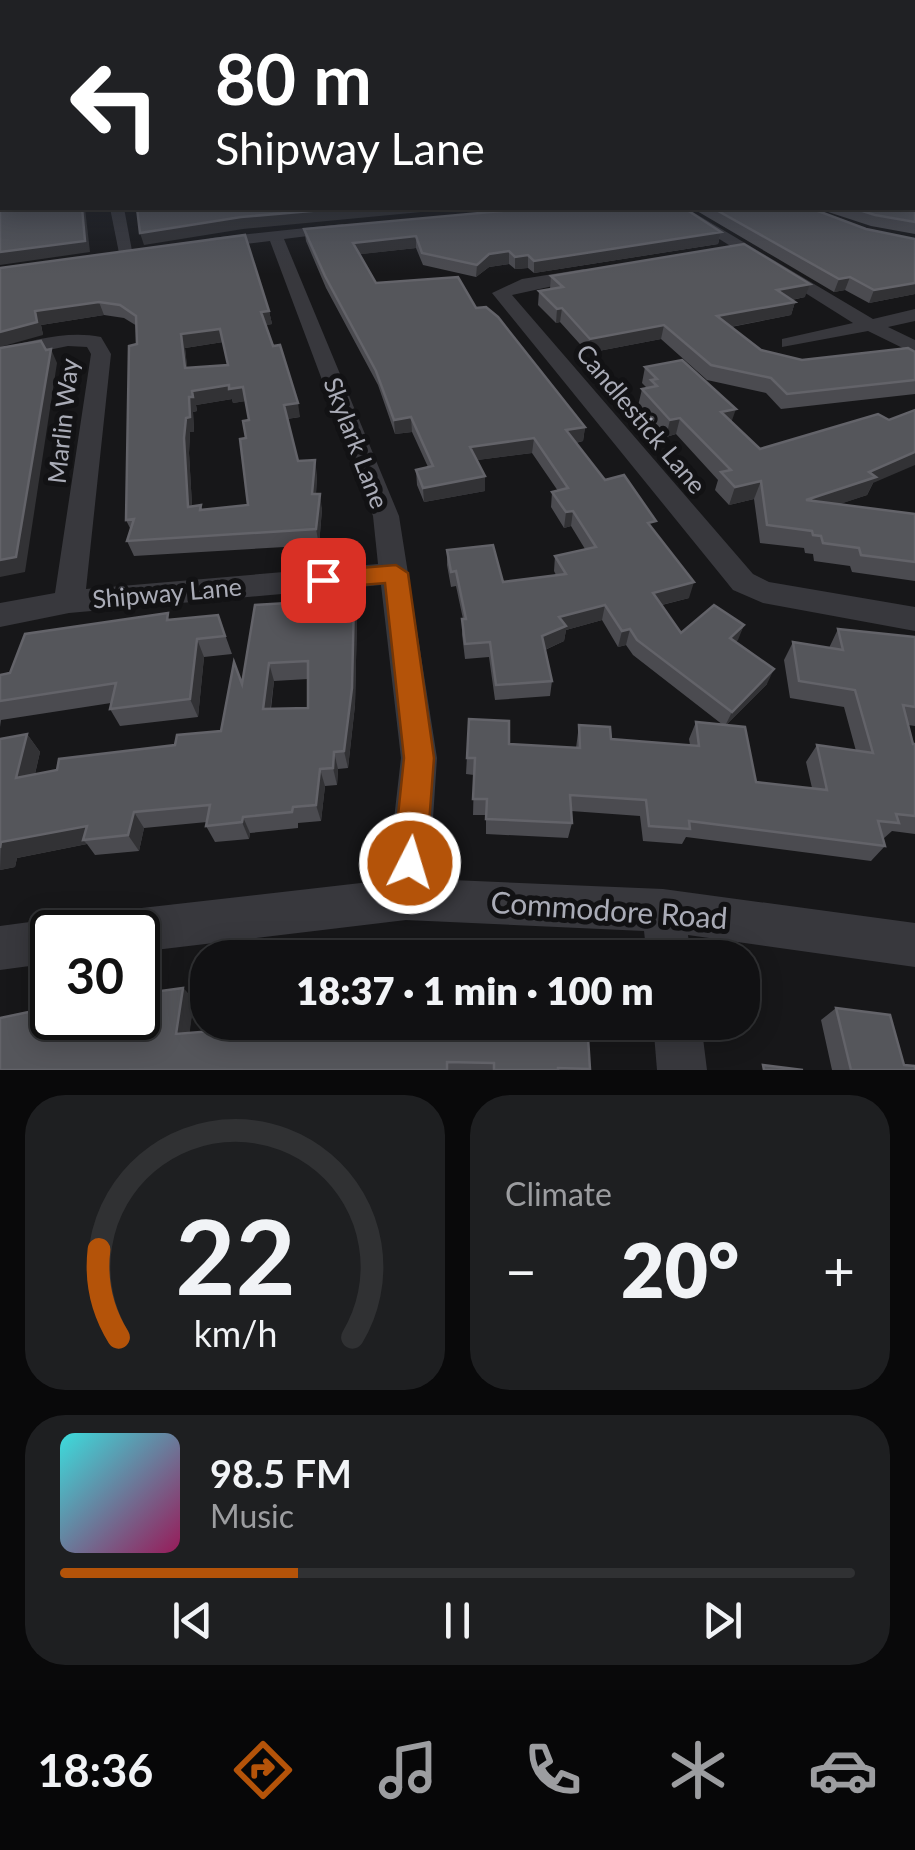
<!DOCTYPE html>
<meta charset="utf-8">
<style>
body{margin:0;font-family:Lato,sans-serif;background:#1e1f21;color:#f1f3f6;height:100vh;display:flex;flex-direction:column;font-size:38px;white-space:nowrap}
*{box-sizing:border-box;margin:0}
p{font-size:32px;color:#9c9da0}
.icon{flex:none;width:55px;height:55px;fill:none;stroke:currentColor;stroke-width:2;stroke-linecap:round;stroke-linejoin:round}
.map{position:relative;height:1070px;overflow:hidden}
.panel{display:flex;flex-direction:column;gap:25px;padding:25px;background:#09090a;flex:1}
.panel>*{flex:none}
.banner{position:absolute;left:0px;top:0px;width:915px;height:210px;box-shadow:0 5px 25px #0003,0 0 0 2px #303133;background:#202124;color:#fff;overflow:hidden}
.speed{position:absolute;left:30px;top:910px;display:flex;gap:20px;font-size:50px;font-weight:700;text-align:center}
.speed>*{display:grid;place-content:center;width:130px;height:130px;border-radius:50%;background:#111113;box-shadow:0 5px 25px #0003,0 0 0 2px #303133;line-height:1}
.speed .limit{border:5px solid #111;border-radius:15px;background:#fff;color:#111}
.pin{position:absolute;display:grid;place-items:center;width:85px;height:85px;color:#fff;margin:-42px;border-radius:20px;box-shadow:0 5px 15px #0006}
.me{position:absolute;width:110px;margin:-55px;rotate:5deg;stroke-linejoin:round;filter:drop-shadow(0 0 8px #0008)}
.turn{display:flex;align-items:center;gap:35px;height:210px;padding:0 50px;font-size:45px}
.turn .icon{width:130px;height:130px;stroke-width:2.5}
.turn b{display:block;font-size:70px;line-height:85px}
.big{font-size:75px;font-weight:800;line-height:1.1}
.panel .widget{flex:1;display:flex;flex-direction:column;justify-content:center;gap:15px;min-width:0;padding:0 35px;border-radius:40px;background:#1e1f21}
.panel .dial{align-items:center;gap:0}
.dial svg{height:260px;overflow:visible;fill:none;stroke:#303133;stroke-width:7;stroke-linecap:round;text-anchor:middle}
.dial text{fill:#f1f3f6;stroke:none}
.song{display:flex;align-items:center;gap:30px}
.cover{width:120px;height:120px;border-radius:15px;background:linear-gradient(135deg,hsl(180 70% 55%),hsl(330 70% 35%))}
.played{height:10px;border-radius:5px;background:linear-gradient(90deg,#b45309 30%,#303133 30%)}
.keys{display:flex;justify-content:space-around;direction:ltr}
.heat{display:flex;justify-content:space-between;align-items:center;font-size:55px;direction:ltr}
.panel .tiles{flex:1;display:grid;gap:25px;grid-template-columns:1fr 1fr}
.widget:last-child{grid-column:span 2}
.trip{position:absolute;left:190px;top:940px;width:570px;height:100px;border-radius:40px;background:#111113;box-shadow:0 5px 25px #0003,0 0 0 2px #303133;font-weight:800;line-height:100px;text-align:center}
.tabs{display:flex;height:160px;justify-content:space-around;align-items:center;background:#070708;color:#9c9da0}
.tabs .icon{width:70px;height:70px}
.tabs .current{color:#b45309}
.tabs b{font-size:45px;color:#f1f3f6}
.map>svg:first-child{display:block}
</style>
<div class="map">
<svg width="915" height="1070" viewBox="0 0 915 1070">
<rect width="100%" height="100%" fill="#171719"/>
<g fill="none" stroke-linecap="round" stroke-linejoin="round">
<!-- minor -->
<g fill="#38383d" fill-rule="evenodd">
<polygon points="110,208 124,208 133,256 119,253"/>
<polygon points="670,208 686,208 873,319 915,309 915,321 888,327 915,340 915,354 868,331 782,347 782,339 853,323"/>
<path d="M343 224 350 228 348 231 284 239 399 516 437 758 429 879 663 889 915 923V967L688 935 691 958H647L644 931 406 920 138 952V932H102L109 917 124 910 387 880 401 758 381 585 69 613 0 627V603L55 593 91 354 87 347 68 346 0 360V348C33 341 67 330 101 337L111 354 86 589 378 564 373 516 270 241 211 248 203 243 211 238Z"/>
<polygon points="584,269 592,274 590,278 512,295 753,574 769,582 915,607 915,631 763,603 733,590 492,293 522,279"/>
<polygon points="52,919 68,925 70,932 52,932 52,963 0,970 0,926"/>
<polygon points="653,1022 701,1022 707,1070 657,1070"/>
</g>
</g>
<!-- wall -->
<g fill="#4b4b50" fill-rule="evenodd">
<polygon points="692,208 810,208 866,229 915,239 915,294 869,303 845,290 834,292"/>
<polygon points="816,208 897,208 915,211 915,234 871,226"/>
<polygon points="524,209 721,232 718,244 534,273 528,268 515,269 509,264 489,267 476,277 423,265 416,248 360,254 376,283 476,308 585,427 583,441 576,443 605,480 653,531 689,598 662,605 681,633 744,625 736,642 767,684 726,725 756,782 812,788 806,762 817,745 856,751 844,707 790,698 784,660 793,642 829,648 838,629 915,637 915,726 908,725 913,744 915,744 915,834 892,831 883,839 885,846 871,861 686,837 682,844 643,841 640,816 571,811 572,823 568,838 486,834 486,815 473,815 474,775 466,774 469,719 509,744 576,748 579,725 611,739 690,745 689,739 696,722 723,725 633,655 626,645 618,647 602,620 566,630 564,641 545,650 552,681 550,696 495,700 489,657 465,659 462,634 463,619 456,586 451,587 447,565 447,550 503,582 556,575 554,571 555,556 585,549 571,526 564,528 551,507 552,492 558,491 532,453 477,460 485,491 424,502 417,485 416,470 428,467 412,432 395,434 378,385 326,288 306,241 304,229"/>
<path d="M0 268 269 311 272 324 266 325 300 417 287 419 298 461 317 475 316 494 322 509 319 545 134 556 127 541 131 530 126 520 137 344V326L124 318 104 315 41 325 43 335ZM223 342 228 365 187 368 185 348ZM232 399 233 403 245 401 249 420 246 438 248 505 202 510 201 505 192 506 189 453 190 432H194L193 412 197 411 196 405Z"/>
<polygon points="551,276 805,297 792,300 795,302 791,315 731,327 761,350 802,360 915,352 915,394 781,409 766,393 707,380 661,339 588,353 560,322 556,323 538,305 539,291 550,289"/>
<polygon points="645,367 732,422 760,449 873,483 867,495 839,504 915,514 915,581 852,572 850,566 814,561 813,554 805,553 804,548 760,543 754,499 729,505 715,490 718,480 676,434 666,437 638,406 642,389 647,388 642,383"/>
<path d="M354 599 357 617 355 705 348 768 338 769 337 785 325 786 321 821 298 823V828L250 833 249 839 215 842 206 826 207 822 144 828 139 851 95 855 87 844 17 858 15 867 0 870V739L27 734 40 752 35 774 175 745 221 731 242 684ZM308 679V708L271 709 274 681Z"/>
<polygon points="218,615 232,654 204,657 198,717 120,726 110,709 111,703 1,720 0,727 0,675 171,619"/>
<polygon points="183,988 194,1000 189,1033 590,1070 0,1070"/>
<polygon points="836,1008 904,1065 915,1070 832,1070 821,1020"/>
</g>
<!-- shaded-wall -->
<g fill="#323235">
<polygon points="82,208 85,208 90,252 0,265 0,252"/>
<polygon points="345,208 463,208 243,229 144,245 140,233 241,217"/>
<polygon points="721,232 718,244 534,273 534,261"/>
<polygon points="416,236 416,248 354,255 353,243"/>
<polygon points="509,251 509,264 489,267 476,277 477,265 489,254"/>
<polygon points="528,255 528,268 515,269 515,257"/>
<polygon points="850,277 845,290 834,292 839,279"/>
<polygon points="915,283 915,294 869,303 874,290"/>
<polygon points="810,284 805,297 772,304 777,290"/>
<polygon points="99,302 104,315 41,325 43,335 0,347 0,332 35,311"/>
<polygon points="795,302 791,315 714,330 717,316"/>
<polygon points="562,308 560,322 556,323 557,309"/>
<polygon points="269,311 272,324 264,326 261,312"/>
<polygon points="664,325 661,339 588,353 590,339"/>
<polygon points="220,329 223,342 185,348 189,382 185,368 181,334"/>
<polygon points="51,349 57,363 25,572 0,577 0,560"/>
<polygon points="229,385 243,387 246,401 233,403 232,399 196,405 197,411 193,412 194,432 190,432 189,453 193,522 188,507 184,438 189,397 192,391"/>
<polygon points="298,403 300,417 286,419 284,405"/>
<polygon points="736,409 730,426 721,412"/>
<polygon points="411,417 412,432 395,434 394,420"/>
<polygon points="680,418 676,434 666,437 670,420"/>
<polygon points="585,427 583,441 564,445 566,430"/>
<polygon points="534,438 532,453 470,461 470,447"/>
<polygon points="915,452 915,465 873,483 867,495 799,518 806,500"/>
<polygon points="315,460 317,475 315,509 312,494"/>
<polygon points="485,476 485,491 424,502 423,488"/>
<polygon points="761,481 754,499 729,505 735,487"/>
<polygon points="320,494 322,509 319,545 316,529"/>
<polygon points="573,511 571,526 564,528 566,512"/>
<polygon points="694,582 689,598 649,608 653,593"/>
<polygon points="354,599 357,617 355,705 348,768 344,751"/>
<polygon points="605,605 602,620 566,630 564,641 540,652 542,636 559,617"/>
<polygon points="744,625 738,640 724,654 730,638"/>
<polygon points="630,629 626,645 618,647 622,631"/>
<polygon points="197,639 204,657 198,717 190,699"/>
<polygon points="269,663 274,681 268,726 263,709"/>
<polygon points="774,669 767,684 725,726 732,712"/>
<polygon points="27,734 40,752 30,795 16,778"/>
<polygon points="334,752 338,769 337,785 333,768"/>
<polygon points="320,769 325,786 321,821 316,805"/>
<polygon points="134,812 144,828 139,851 128,835"/>
<polygon points="243,817 250,833 249,839 242,822"/>
<polygon points="87,826 83,840 87,844 17,858 15,867 0,870 1,842"/>
<polygon points="183,988 194,1000 188,1045 176,1034"/>
</g>
<!-- building -->
<g fill="#55565b" stroke="#636369" stroke-width="2.5" fill-rule="evenodd">
<polygon points="0,124 2,124 2,208 82,208 85,241 0,252 0,171 2,167 0,166"/>
<polygon points="137,208 345,208 241,217 140,233"/>
<polygon points="535,208 684,208 721,232 534,261 528,255 515,257 509,251 489,254 477,265 422,253 416,236 353,243 376,283 458,277 476,308 486,307 498,317 585,427 566,430 605,480 624,475 656,521 648,523 694,582 653,593 681,633 714,605 744,625 730,638 774,669 732,712 637,640 630,629 622,631 605,605 559,617 566,626 542,636 552,681 496,685 490,642 465,644 462,619 466,619 456,571 451,572 447,550 493,545 503,582 566,574 555,556 596,547 573,511 566,512 552,492 568,488 534,438 470,447 485,476 423,488 416,470 433,466 411,417 394,420 376,371 325,276 304,229"/>
<polygon points="713,208 810,208 866,229 915,239 915,283 874,290 850,277 839,279"/>
<polygon points="853,208 897,208 915,211 915,222 875,215"/>
<path d="M245 235 269 311 261 312 273 346 280 345 298 403 284 405 298 461 315 460 312 494H320L316 529 127 541 134 519 126 520 129 346 137 344 136 316 120 305 99 302 35 311 37 322 0 332V268ZM220 329 228 365 185 368 181 334ZM229 385V389L243 387 249 420 243 421 246 438 240 439 248 505 200 510 201 505 188 507 184 438 186 418 190 417 189 397H193L192 391Z"/>
<polygon points="744,244 810,284 777,290 795,302 717,316 761,350 802,360 908,348 915,352 915,380 787,394 771,378 711,365 664,325 590,339 562,308 557,309 539,291 563,287 551,276"/>
<polygon points="41,341 46,350 51,349 16,557 0,560 0,348"/>
<polygon points="682,360 736,409 721,412 760,449 878,414 889,420 915,410 915,452 869,472 876,477 806,500 915,514 915,562 861,555 859,548 823,543 821,536 813,535 812,531 767,525 761,481 735,487 721,472 731,470 680,418 670,420 642,389 657,386 651,380 657,379 645,367"/>
<path d="M354 599 352 688 344 751 334 752 333 768 320 769 316 805 293 807 292 812 243 817 242 822 206 826 210 805 134 812 128 835 83 840 87 826 1 842 0 848V739L27 734 16 778 57 770 59 759 175 745 177 735 221 731 234 662 242 684 255 605ZM308 661V708L263 709 269 663Z"/>
<polygon points="168,613 167,620 218,615 225,636 197,639 190,699 110,709 116,683 0,701 0,675 10,673 25,634"/>
<polygon points="838,629 915,637 915,707 903,705 913,744 915,744 915,816 896,814 899,823 878,821 885,846 689,821 690,829 649,826 646,800 570,795 572,823 486,819 487,799 473,799 475,758 467,758 469,719 509,721 509,744 580,748 579,725 610,727 611,739 699,746 696,722 745,727 756,782 827,790 817,745 873,753 855,690 799,681 793,642 843,650"/>
<polygon points="183,988 176,1034 263,1027 264,1022 587,1022 590,1069 558,1068 558,1070 494,1070 494,1063 447,1062 447,1070 0,1070 0,1018 52,1007 52,1018 138,1018 138,994"/>
<polygon points="836,1008 890,1015 904,1065 915,1066 915,1070 851,1070"/>
<polygon points="763,1065 803,1070 764,1070"/>
</g>
<!-- sky -->
<linearGradient id="sky" x2="0" y2="1"><stop stop-color="#0d0d0e"/><stop offset="0.45" stop-color="#363c49"/><stop offset="1" stop-color="#363c49" stop-opacity="0"/></linearGradient>
<rect width="915" height="274" fill="url(#sky)"/>
<!-- route -->
<polygon fill="#b45309" stroke="#753606" stroke-width="2.5" points="396,565 408,573 434,758 426,863 421,875 410,880 398,875 393,863 404,758 385,583 323,588 311,580 323,571"/>
<g text-anchor="middle" stroke-width="10" stroke-linejoin="round" paint-order="stroke">
<!-- street labels -->
<g font-size="25" fill="#aaacb7" stroke="#121214">
<text transform="translate(641 419) rotate(50)" y="9">Candlestick Lane</text>
<text transform="translate(63 421) rotate(-84)" y="9">Marlin Way</text>
<text transform="translate(356 443) rotate(69)" y="9">Skylark Lane</text>
<text transform="translate(167 593) rotate(-5)" y="9">Shipway Lane</text>
</g>
<!-- near-street labels -->
<g font-size="30" fill="#aaacb7" stroke="#121214">
<text transform="translate(609 911) rotate(4)" y="10">Commodore Road</text>
</g>
</g>
</svg>
<div class="speed"><div class="limit">30</div></div>
<div class="pin" style="left:323px;top:580px;background:#d93025"><svg class="icon" aria-label="arrive" viewBox="0 0 24 24"><path d="M6 21V4h12l-3 4 3 4H6"/></svg></div>
<svg class="me" style="left:410px;top:863px" viewBox="-20 -20 40 40"><circle r="17" fill="#b45309" stroke="#fff" stroke-width="3"/><path d="M0-11L8 9 0 5-8 9z" fill="#fff"/></svg>
<div class="trip">18:37 · 1 min · 100 m</div>
<div class="banner">
<div class="turn"><svg class="icon" aria-label="left" viewBox="0 0 24 24"><path d="M17 20v-9H6M10 6l-5 5 5 5"/></svg><div><b>80 m</b>Shipway Lane</div></div>
</div>
</div>
<section class="panel">
<div class="tiles">
<div class="widget dial"><svg viewBox="0 0 100 80">
<path d="M14 69A42 42 0 1 1 86 69"/>
<path d="M14 69A42 42 0 0 1 8 42" stroke="#b45309"/>
<text x="50" y="56" font-size="32" font-weight="700">22</text>
<text x="50" y="72" font-size="11">km/h</text>
</svg></div>
<div class="widget"><p>Climate</p>
<div class="heat"><a>−</a><b class="big">20°</b><a>+</a></div>
</div>
<div class="widget">
<div class="song"><i class="cover"></i><div><b>98.5 FM</b><p>Music</p></div></div>
<div class="played"></div>
<div class="keys"><svg class="icon" aria-label="previous" viewBox="0 0 24 24"><path d="M18 5L8 12l10 7zM5 5v14"/></svg><svg class="icon" aria-label="pause" viewBox="0 0 24 24"><path d="M8 5v14M16 5v14"/></svg><svg class="icon" aria-label="next" viewBox="0 0 24 24"><path d="M6 5l10 7-10 7zM19 5v14"/></svg></div>
</div>
</div>
</section>
<nav class="tabs">
<b>18:36</b>
<svg class="icon current" aria-label="directions" viewBox="0 0 24 24"><path d="M12 3l9 9-9 9-9-9zM9 14v-3h6M13 9l2 2-2 2"/></svg>
<svg class="icon" aria-label="music" viewBox="0 0 24 24"><path d="M9 18V5l10-2v13"/><circle cx="6" cy="18" r="3"/><circle cx="16" cy="16" r="3"/></svg>
<svg class="icon" aria-label="phone" viewBox="0 0 24 24"><path d="M5 4h4l2 5-3 2q2 4 5 5l2-3 5 2v4C11 20 4 13 5 4z"/></svg>
<svg class="icon" aria-label="climate" viewBox="0 0 24 24"><path d="M12 3v18M4 7l16 10M4 17L20 7"/></svg>
<svg class="icon" aria-label="car" viewBox="0 0 24 24"><path d="M5 17H2v-5l4-1 3-4h7l3 4 3 1v5h-3M9 17h6M6 11h13"/><circle cx="7" cy="17" r="2"/><circle cx="17" cy="17" r="2"/></svg>
</nav>
